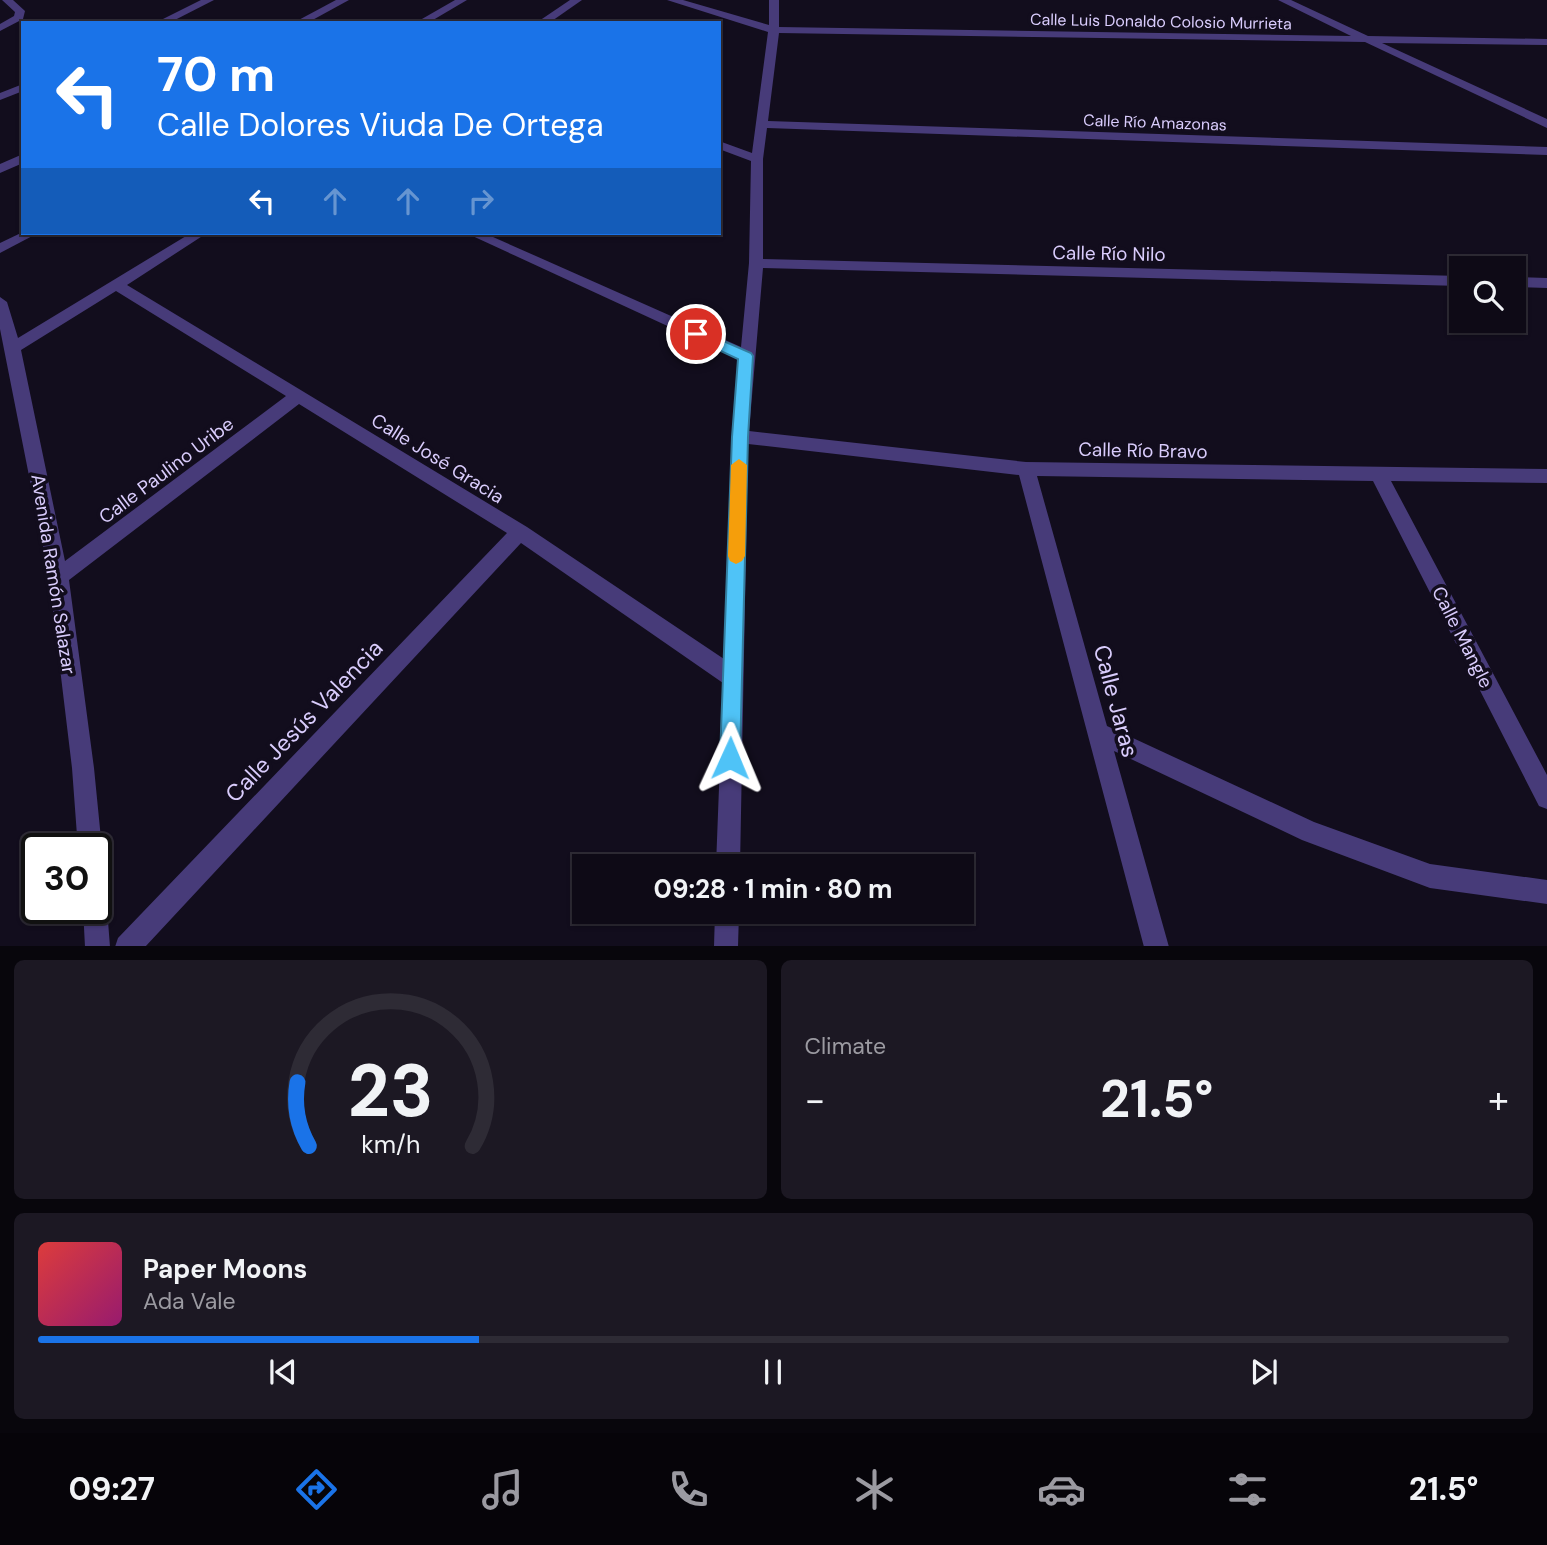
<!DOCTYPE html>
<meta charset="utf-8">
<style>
body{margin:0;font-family:"DM Sans",sans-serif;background:#1c1823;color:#f1f3f6;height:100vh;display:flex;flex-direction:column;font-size:26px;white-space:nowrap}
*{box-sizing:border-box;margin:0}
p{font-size:23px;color:#9b9aa1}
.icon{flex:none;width:38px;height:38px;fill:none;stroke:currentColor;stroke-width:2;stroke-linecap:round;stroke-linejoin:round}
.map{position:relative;height:946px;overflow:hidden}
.panel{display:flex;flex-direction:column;gap:14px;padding:14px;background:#08060c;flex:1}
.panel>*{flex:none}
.guide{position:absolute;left:21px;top:21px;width:700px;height:214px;border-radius:0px;box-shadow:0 2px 5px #0004,0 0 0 2px #2e2b35;background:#1a73e8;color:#fff;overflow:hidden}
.buttons{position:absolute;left:1449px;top:256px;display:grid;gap:14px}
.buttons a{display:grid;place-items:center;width:77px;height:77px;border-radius:0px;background:#0e0a16;box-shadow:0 2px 5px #0004,0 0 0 2px #2e2b35;font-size:35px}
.speed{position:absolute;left:21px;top:833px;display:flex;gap:14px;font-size:35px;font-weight:700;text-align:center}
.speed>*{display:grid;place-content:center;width:91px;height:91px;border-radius:50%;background:#0e0a16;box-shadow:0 2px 5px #0004,0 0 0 2px #2e2b35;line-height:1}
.speed .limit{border:4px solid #111;border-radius:10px;background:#fff;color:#111}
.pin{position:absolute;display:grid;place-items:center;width:60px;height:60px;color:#fff;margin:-30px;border:4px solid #fff;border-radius:50%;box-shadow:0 2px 7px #0007}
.me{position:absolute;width:77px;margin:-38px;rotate:1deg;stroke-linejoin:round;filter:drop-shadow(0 0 5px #0008)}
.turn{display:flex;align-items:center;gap:24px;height:147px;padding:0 21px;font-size:32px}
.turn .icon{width:91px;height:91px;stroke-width:2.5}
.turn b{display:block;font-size:49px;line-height:60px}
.lanes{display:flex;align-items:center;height:66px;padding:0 21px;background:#0003;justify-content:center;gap:35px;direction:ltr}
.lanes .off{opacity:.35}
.big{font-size:52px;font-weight:700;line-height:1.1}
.panel .tile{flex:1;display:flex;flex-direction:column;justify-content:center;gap:10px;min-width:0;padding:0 24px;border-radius:10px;background:#1c1823}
.panel .dial{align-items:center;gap:0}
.dial svg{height:182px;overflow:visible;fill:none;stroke:#2e2b35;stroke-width:7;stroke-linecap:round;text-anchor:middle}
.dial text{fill:#f1f3f6;stroke:none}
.song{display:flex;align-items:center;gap:21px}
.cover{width:84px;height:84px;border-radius:10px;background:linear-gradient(135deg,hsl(0 70% 55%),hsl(320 70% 35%))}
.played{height:7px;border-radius:4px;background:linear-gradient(90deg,#1a73e8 30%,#2e2b35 30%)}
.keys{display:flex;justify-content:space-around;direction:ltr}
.heat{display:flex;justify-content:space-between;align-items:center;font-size:38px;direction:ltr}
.panel .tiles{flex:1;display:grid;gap:14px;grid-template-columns:1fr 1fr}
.tile:last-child{grid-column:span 2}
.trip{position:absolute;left:572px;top:854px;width:402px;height:70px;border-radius:0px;background:#0e0a16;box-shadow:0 2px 5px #0004,0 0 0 2px #2e2b35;font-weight:700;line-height:70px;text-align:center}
.menu{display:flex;height:112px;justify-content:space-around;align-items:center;background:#060409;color:#9b9aa1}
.menu .icon{width:49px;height:49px}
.menu .on{color:#1a73e8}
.menu b{font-size:32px;color:#f1f3f6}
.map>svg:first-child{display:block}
</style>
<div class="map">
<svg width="1547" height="947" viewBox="0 0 1547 947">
<rect width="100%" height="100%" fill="#120d1d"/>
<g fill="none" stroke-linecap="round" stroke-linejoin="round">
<!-- minor -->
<g fill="#473b79" fill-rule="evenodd">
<polygon points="2,0 13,0 25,11 23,19 0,31 0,24 14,16 15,12"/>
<polygon points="201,0 214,0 169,23 155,23"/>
<polygon points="336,0 349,0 307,23 293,23"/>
<polygon points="455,0 467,0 428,23 415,23"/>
<polygon points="570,0 582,0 549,23 536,23"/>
<path d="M667 0H683L769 25V0H779V27L1351 36 1278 0H1291L1368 36 1547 39V45L1382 43 1547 119V128L1365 42 779 33 768 121 1547 147V155L767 128 763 159V259L1461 276V286L763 268 749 431 1026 462 1547 469V483L1391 481 1547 775V809L1539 806 1373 481 1037 476 1107 726 1314 822 1430 864 1547 880V904L1430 888 1302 840 1114 751 1169 947H1144L1019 475 748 444 740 866H716L723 683 521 543 145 947H115L118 938 507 533 299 404 69 580 94 768 102 849 96 858V849H78L72 768 49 577 0 329V297L7 302 18 338 191 233H207L127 285 527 527 724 659 732 437 739 359 466 233H484L741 347 749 263 751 161 719 149V141L752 153 768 32ZM116 291 286 396 65 561 21 350Z"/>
<polygon points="23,84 23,91 0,100 0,93"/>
<polygon points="23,154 23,163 0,173 0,164"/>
<polygon points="23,232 38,233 0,253 0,243"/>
<polygon points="1514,277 1547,278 1547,288 1514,287"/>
<polygon points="96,896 104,899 107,908 110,947 85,947 83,908 96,908"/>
<polygon points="715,912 739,912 738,947 714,947"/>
</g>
</g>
<!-- route -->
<polygon fill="#4fc3f7" stroke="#337fa1" stroke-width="2" points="696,329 751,353 753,356 748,437 740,758 737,765 730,768 723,765 720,758 732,437 738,359 691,337 689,334"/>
<!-- slow -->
<polygon fill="#f59e0b" points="739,459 747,465 745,556 742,561 736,564 730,561 728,556 731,465"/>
<g text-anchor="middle" stroke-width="7" stroke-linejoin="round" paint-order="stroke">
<!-- far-street labels -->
<g font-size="16" fill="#d9ccfc" stroke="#120d1d">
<text transform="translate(1161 21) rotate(1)" y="6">Calle Luis Donaldo Colosio Murrieta</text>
<text transform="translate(1155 122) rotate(2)" y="6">Calle Río Amazonas</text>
</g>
<!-- street labels -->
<g font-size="19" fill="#d9ccfc" stroke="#120d1d">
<text transform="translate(1109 253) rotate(1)" y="7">Calle Río Nilo</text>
<text transform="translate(1143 450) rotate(1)" y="7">Calle Río Bravo</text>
<text transform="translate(438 458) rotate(32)" y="7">Calle José Gracia</text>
<text transform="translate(166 470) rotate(-37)" y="7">Calle Paulino Uribe</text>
<text transform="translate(54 574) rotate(81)" y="7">Avenida Ramón Salazar</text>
<text transform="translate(1463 637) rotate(63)" y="7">Calle Mangle</text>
</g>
<!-- near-street labels -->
<g font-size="23" fill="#d9ccfc" stroke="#120d1d">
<text transform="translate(1116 701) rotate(75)" y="8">Calle Jaras</text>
<text transform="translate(304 721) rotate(-46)" y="8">Calle Jesús Valencia</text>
</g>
</g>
</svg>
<div class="buttons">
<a><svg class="icon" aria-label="search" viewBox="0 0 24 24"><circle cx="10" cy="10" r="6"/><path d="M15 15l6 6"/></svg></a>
</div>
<div class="speed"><div class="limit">30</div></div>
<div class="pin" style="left:696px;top:334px;background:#d93025"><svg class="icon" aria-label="arrive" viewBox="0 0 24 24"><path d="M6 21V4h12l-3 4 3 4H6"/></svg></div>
<svg class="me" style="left:730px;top:758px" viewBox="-20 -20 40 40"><path d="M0-17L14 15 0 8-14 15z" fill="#4fc3f7" stroke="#fff" stroke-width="4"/></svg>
<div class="trip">09:28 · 1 min · 80 m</div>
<div class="guide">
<div class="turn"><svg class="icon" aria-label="left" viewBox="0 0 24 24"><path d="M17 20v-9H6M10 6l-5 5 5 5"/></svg><div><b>70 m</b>Calle Dolores Viuda De Ortega</div></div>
<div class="lanes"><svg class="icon" aria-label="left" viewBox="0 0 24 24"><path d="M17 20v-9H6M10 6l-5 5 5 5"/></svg><svg class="icon off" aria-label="ahead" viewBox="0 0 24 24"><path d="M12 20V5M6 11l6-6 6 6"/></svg><svg class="icon off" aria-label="ahead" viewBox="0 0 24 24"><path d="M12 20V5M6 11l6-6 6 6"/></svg><svg class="icon off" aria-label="right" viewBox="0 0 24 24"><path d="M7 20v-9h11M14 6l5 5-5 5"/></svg></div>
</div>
</div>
<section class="panel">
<div class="tiles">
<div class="tile dial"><svg viewBox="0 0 100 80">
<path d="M14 69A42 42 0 1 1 86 69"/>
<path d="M14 69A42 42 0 0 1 9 41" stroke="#1a73e8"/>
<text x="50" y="56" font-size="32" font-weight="700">23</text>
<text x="50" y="72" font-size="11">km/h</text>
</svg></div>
<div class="tile"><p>Climate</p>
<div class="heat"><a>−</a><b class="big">21.5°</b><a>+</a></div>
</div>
<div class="tile">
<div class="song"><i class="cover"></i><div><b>Paper Moons</b><p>Ada Vale</p></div></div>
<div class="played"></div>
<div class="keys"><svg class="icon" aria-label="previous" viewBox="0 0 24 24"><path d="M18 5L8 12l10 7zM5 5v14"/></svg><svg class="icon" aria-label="pause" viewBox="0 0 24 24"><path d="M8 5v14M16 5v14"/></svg><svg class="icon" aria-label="next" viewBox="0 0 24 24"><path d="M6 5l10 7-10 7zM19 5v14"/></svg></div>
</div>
</div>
</section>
<nav class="menu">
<b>09:27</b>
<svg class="icon on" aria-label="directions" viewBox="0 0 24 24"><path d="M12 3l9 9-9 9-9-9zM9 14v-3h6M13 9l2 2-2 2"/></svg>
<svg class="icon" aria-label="music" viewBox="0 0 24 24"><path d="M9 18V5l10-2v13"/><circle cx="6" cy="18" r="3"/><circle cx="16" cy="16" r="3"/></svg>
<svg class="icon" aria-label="phone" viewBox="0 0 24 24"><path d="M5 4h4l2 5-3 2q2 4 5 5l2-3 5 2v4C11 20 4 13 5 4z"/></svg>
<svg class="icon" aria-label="climate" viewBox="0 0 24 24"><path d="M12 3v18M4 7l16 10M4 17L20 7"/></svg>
<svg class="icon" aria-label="car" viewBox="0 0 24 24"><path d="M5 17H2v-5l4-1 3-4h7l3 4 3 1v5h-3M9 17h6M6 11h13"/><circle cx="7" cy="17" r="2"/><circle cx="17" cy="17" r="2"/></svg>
<svg class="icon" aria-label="filters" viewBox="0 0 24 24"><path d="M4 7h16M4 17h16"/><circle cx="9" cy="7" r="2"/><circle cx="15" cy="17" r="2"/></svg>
<b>21.5°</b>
</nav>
